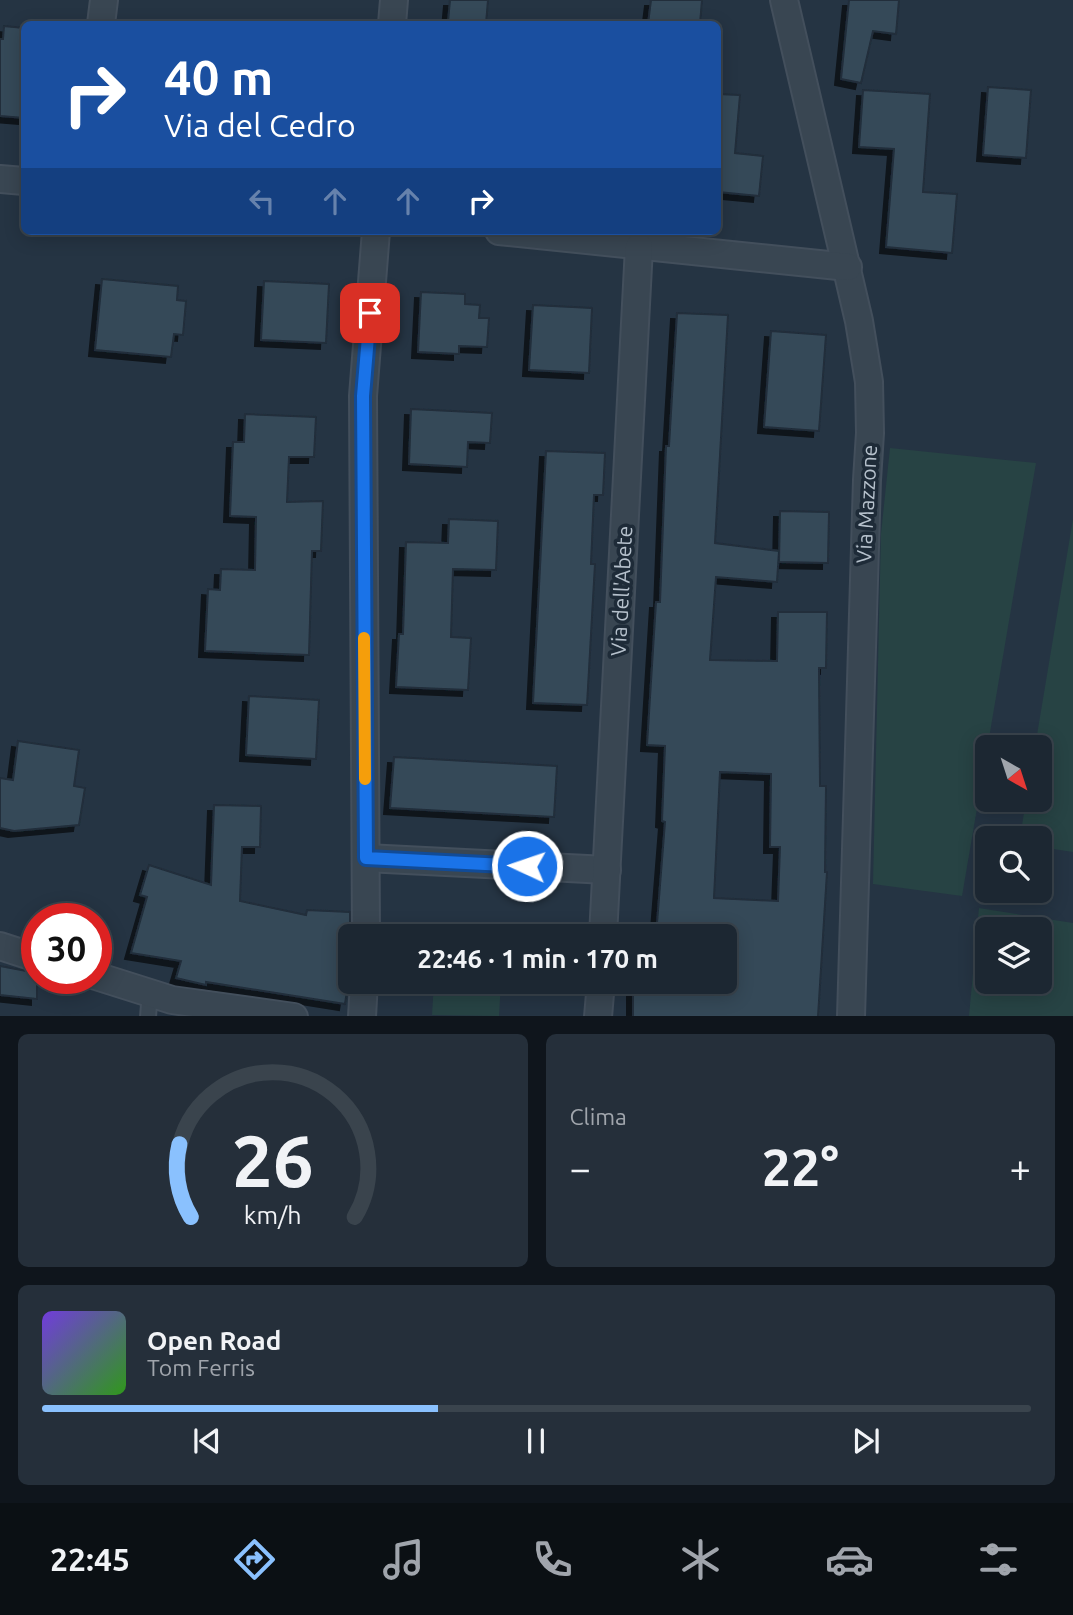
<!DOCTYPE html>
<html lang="it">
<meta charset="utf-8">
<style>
body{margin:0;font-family:Ubuntu,sans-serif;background:#252f3a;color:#f1f3f6;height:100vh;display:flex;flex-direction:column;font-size:26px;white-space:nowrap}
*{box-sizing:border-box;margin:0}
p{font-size:23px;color:#a0a5ac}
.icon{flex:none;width:38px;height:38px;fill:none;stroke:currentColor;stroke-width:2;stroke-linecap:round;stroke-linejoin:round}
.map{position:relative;height:1016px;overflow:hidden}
.side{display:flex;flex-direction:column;gap:18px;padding:18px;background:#0f151c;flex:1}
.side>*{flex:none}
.banner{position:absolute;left:21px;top:21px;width:700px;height:214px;border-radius:10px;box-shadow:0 4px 18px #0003,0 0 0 2px #3a444d;background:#1a4fa0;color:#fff;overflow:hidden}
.needle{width:46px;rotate:141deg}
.buttons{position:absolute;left:975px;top:735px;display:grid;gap:14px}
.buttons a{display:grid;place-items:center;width:77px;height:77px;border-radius:10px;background:#1c2732;box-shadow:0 4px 18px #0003,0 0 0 2px #3a444d;font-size:35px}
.speed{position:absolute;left:21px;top:903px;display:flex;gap:14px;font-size:35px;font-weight:700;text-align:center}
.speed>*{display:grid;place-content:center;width:91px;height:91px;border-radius:50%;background:#1c2732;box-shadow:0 4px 18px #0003,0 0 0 2px #3a444d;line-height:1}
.speed .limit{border:10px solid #d22;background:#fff;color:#111}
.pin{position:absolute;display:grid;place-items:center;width:60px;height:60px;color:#fff;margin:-30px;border-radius:14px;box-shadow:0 4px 10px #0006}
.me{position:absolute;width:77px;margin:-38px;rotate:273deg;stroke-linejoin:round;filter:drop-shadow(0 0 5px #0008)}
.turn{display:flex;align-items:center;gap:24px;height:147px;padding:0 28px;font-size:32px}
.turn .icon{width:91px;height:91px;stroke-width:2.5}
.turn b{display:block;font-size:49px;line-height:60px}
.lanes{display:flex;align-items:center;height:66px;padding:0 28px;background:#0003;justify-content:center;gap:35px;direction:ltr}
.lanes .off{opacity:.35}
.big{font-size:52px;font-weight:700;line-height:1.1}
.side .card{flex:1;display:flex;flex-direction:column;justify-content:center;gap:10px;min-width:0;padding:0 24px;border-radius:10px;background:#252f3a}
.side .dial{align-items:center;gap:0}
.dial svg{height:182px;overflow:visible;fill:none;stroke:#3a444d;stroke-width:7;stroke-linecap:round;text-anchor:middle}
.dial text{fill:#f1f3f6;stroke:none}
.song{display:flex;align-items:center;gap:21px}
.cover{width:84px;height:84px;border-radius:10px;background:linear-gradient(135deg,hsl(260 70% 55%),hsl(110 70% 35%))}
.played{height:7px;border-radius:4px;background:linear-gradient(90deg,#8ac1fe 40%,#3a444d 40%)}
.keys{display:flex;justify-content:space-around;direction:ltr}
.heat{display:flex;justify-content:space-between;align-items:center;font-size:38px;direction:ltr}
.side .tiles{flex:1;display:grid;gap:18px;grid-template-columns:1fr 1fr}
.card:last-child{grid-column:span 2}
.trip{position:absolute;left:338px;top:924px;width:399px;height:70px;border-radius:10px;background:#1c2732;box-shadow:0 4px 18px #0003,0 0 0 2px #3a444d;font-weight:700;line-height:70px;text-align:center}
.tabs{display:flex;height:112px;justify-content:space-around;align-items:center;background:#0b1014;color:#a0a5ac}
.tabs .icon{width:49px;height:49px}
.tabs .on{color:#8ac1fe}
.tabs b{font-size:32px;color:#f1f3f6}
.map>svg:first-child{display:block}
</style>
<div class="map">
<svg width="1073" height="1017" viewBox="0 0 1073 1017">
<defs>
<filter id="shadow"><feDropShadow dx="-6" dy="6" stdDeviation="0" flood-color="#0009"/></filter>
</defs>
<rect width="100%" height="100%" fill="#253443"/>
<!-- green -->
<g fill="#274344" fill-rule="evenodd">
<polygon points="890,448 1036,463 962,896 873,884 881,534"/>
<polygon points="1073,519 1073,852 1040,847 1040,838 1020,838 1026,800 1040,800 1040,747 1035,747"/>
<path d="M979 908 1073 923V1016H969ZM987 929H1040V982H987Z"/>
<polygon points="434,982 501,982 499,1016 432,1015"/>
</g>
<!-- building -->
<g fill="#364959" stroke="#202d3a" stroke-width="2" fill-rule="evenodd" filter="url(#shadow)">
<polygon points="450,0 488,0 486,24 448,22"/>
<polygon points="651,0 702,0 700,24 648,24"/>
<polygon points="849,0 899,0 896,34 873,31 861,83 841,79"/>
<polygon points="4,26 24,28 24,118 0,116 0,39 3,39"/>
<polygon points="988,87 1031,90 1026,158 983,155"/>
<polygon points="863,90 930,94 923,192 957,194 952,253 886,247 894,149 859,147"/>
<polygon points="718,94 740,95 735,153 763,156 759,196 718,192"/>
<polygon points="102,279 178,286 177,300 186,301 183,335 174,334 171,357 95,350"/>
<polygon points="264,281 329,284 326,343 261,340"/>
<polygon points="421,292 465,294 465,304 480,305 479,318 489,318 487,347 459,346 459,354 418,352"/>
<polygon points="533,305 592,308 589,373 529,370"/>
<path d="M677 313 728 315 715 543 779 551 777 582 716 577 710 660 777 661 778 612H827L826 668H819L820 786H826L825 872H827L818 1017H633V982H724V936H656L665 822 662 821 665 746 647 745 656 602H660L666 446H669ZM720 772 771 774 770 847H780L778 901 714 898Z"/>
<polygon points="771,331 826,335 819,431 764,427"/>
<polygon points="411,409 492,413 490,443 468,442 467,467 409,464"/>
<polygon points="245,414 316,417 314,457 289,457 287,502 323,501 321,551 312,551 309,655 205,651 208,589 220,590 221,569 255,570 256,517 230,516 233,442 244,442"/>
<polygon points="546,451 605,453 603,495 594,495 591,564 595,564 587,705 533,703"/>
<polygon points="780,511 829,512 828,563 779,562"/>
<polygon points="449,519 498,521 496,570 453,569 451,637 471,638 468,690 396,687 399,634 403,634 406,542 448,543"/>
<polygon points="249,696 319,700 316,759 246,755"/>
<polygon points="18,741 79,750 74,786 85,788 79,825 14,831 0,828 0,778 13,780"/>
<polygon points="394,757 557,766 554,817 390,808"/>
<polygon points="214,805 261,806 260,847 242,847 240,901 306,915 307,910 350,912 350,972 345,1004 206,982 206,985 176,978 181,961 131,953 147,897 140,895 149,865 211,885"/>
<polygon points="0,966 37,973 37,999 0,995"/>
</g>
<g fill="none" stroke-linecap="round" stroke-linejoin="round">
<defs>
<polyline id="lane" points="148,1017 150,992"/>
<g id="street">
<polyline points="784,0 859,321 869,382 870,433 867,480 851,1017"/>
<polyline points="101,24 104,0"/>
<polyline points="392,24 394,0"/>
<polyline points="0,179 24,181"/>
<polyline points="499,231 848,267"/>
<polyline points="366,858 607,870"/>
<polyline points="366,936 363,396 376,231"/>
<polyline points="603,936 639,247"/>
<polyline points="0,946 37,958"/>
<polyline points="96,976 172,1000 294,1017"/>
<polyline points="362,1017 364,982"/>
<polyline points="598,1017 601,982"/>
</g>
</defs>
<!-- lane casing -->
<use href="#lane" stroke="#434f5c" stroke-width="18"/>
<!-- street casing -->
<use href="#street" stroke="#434f5c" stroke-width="30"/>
<!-- lane -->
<use href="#lane" stroke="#394652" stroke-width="14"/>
<!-- street -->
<use href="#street" stroke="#394652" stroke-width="26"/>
</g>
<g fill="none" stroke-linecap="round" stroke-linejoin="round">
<defs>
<polyline id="route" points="370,313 363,396 366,858 527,866"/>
</defs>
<!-- route casing -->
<use href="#route" stroke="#114b97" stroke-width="18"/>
<!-- route -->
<use href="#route" stroke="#1a73e8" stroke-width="12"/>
<!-- slow -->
<polyline stroke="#f59e0b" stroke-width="12" points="364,638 365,779"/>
</g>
<g text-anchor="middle" stroke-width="7" stroke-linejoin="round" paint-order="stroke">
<!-- street labels -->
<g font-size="21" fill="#b6c1cc" stroke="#1e2b38">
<text transform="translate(867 504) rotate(-87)" y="7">Via Mazzone</text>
<text transform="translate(622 591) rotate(-87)" y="7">Via dell'Abete</text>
</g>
</g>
</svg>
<div class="buttons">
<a><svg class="needle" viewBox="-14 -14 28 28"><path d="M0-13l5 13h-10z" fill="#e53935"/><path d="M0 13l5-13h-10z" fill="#a0a5ac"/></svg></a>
<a><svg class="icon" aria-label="search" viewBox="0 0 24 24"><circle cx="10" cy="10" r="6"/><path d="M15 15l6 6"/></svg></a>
<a><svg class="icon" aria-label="layers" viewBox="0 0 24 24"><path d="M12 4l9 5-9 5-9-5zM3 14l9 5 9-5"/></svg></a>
</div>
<div class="speed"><div class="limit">30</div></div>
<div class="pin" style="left:370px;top:313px;background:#d93025"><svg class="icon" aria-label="arrive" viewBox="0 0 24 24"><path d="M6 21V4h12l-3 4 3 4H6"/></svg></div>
<svg class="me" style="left:527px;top:866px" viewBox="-20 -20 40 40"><circle r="17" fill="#1a73e8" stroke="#fff" stroke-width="3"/><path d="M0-11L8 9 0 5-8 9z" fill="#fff"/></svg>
<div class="trip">22:46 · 1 min · 170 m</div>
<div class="banner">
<div class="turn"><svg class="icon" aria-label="right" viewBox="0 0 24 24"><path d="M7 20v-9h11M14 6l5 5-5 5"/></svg><div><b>40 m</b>Via del Cedro</div></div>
<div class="lanes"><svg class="icon off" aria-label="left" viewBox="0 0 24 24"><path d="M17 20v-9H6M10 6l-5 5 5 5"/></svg><svg class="icon off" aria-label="ahead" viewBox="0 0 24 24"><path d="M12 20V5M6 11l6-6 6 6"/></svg><svg class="icon off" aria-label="ahead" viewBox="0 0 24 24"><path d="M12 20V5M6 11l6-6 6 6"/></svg><svg class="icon" aria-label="right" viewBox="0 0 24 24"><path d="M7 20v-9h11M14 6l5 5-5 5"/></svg></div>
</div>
</div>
<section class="side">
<div class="tiles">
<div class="card dial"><svg viewBox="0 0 100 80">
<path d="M14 69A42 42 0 1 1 86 69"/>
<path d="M14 69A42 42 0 0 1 9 37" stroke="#8ac1fe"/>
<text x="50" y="56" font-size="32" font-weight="700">26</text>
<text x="50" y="72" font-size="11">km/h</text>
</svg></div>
<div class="card"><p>Clima</p>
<div class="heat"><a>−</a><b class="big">22°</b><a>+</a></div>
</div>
<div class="card">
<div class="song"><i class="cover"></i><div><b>Open Road</b><p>Tom Ferris</p></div></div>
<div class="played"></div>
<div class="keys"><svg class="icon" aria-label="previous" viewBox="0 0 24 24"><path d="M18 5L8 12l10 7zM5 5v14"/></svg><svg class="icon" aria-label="pause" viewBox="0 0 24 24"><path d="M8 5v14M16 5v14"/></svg><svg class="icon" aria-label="next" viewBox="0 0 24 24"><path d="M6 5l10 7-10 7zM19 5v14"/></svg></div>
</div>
</div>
</section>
<nav class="tabs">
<b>22:45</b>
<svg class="icon on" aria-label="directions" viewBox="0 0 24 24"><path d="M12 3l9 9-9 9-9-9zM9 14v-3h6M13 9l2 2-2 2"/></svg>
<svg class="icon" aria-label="music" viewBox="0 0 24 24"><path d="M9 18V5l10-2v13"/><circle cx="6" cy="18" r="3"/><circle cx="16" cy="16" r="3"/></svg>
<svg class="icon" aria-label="phone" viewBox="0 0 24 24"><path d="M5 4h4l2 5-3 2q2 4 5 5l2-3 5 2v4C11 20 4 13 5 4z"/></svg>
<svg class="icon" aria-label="climate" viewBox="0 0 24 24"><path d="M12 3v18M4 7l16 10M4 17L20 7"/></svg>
<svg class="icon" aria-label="car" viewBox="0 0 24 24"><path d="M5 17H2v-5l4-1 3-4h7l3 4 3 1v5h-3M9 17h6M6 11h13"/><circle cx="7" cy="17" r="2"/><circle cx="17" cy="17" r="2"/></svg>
<svg class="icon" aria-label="filters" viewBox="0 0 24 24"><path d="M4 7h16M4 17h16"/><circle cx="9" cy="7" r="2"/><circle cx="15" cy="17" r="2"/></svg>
</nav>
